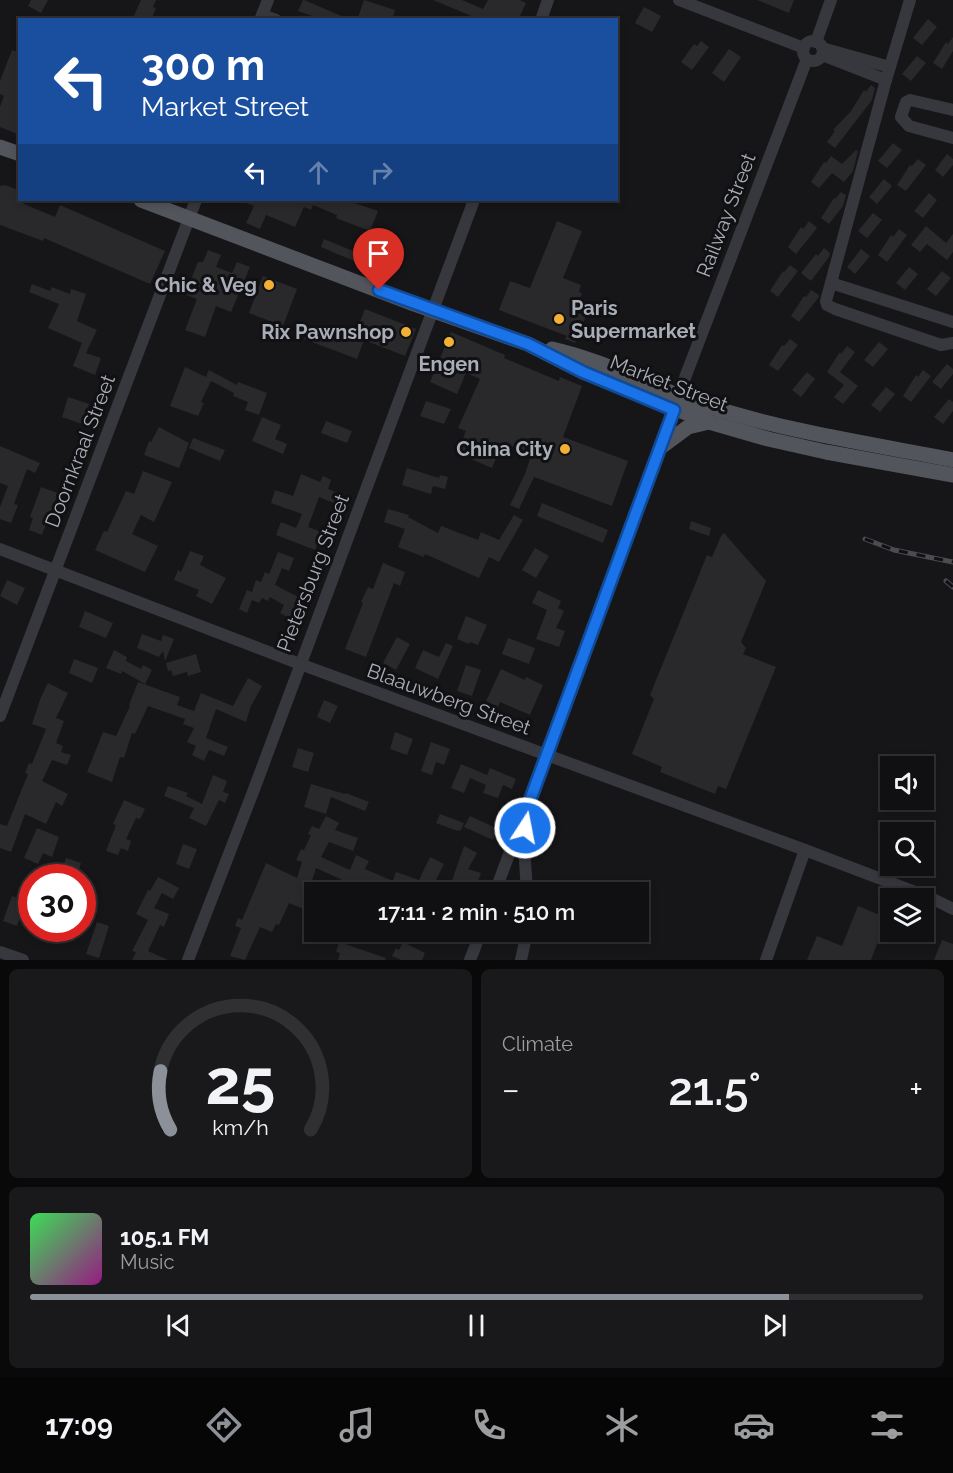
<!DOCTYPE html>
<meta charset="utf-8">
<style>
body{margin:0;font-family:Raleway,sans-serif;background:#19191b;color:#f1f3f6;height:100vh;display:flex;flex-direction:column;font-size:22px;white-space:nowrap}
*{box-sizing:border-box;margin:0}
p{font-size:20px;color:#9c9d9f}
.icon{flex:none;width:33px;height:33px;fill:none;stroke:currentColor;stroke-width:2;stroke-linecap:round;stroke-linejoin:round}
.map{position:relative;height:960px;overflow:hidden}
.side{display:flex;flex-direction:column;gap:9px;padding:9px;background:#09090a;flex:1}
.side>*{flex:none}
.banner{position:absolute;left:18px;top:18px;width:600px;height:183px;border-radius:0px;box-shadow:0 3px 9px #0003,0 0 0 2px #303032;background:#1a4fa0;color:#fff;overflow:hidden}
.buttons{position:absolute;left:880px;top:756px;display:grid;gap:12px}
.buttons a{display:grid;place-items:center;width:54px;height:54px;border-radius:0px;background:#101012;box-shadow:0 3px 9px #0003,0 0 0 2px #303032;font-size:30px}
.speed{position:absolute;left:18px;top:864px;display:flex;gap:12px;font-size:30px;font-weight:700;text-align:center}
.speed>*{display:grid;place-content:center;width:78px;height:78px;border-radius:50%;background:#101012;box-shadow:0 3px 9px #0003,0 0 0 2px #303032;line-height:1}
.speed .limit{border:9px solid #d22;background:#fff;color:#111}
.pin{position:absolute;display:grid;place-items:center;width:51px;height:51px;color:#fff;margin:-62px -26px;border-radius:50% 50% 50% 0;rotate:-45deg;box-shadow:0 0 6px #0007}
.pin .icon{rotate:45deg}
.me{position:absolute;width:66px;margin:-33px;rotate:11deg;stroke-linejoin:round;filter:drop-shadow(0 0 4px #0008)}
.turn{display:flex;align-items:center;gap:21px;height:126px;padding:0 24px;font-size:27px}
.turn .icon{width:78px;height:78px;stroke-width:2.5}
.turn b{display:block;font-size:42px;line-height:51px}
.lanes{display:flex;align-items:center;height:57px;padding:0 24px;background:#0003;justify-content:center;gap:30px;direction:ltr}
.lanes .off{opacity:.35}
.big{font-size:45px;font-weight:600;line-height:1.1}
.side .tile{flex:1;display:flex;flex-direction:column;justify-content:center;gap:9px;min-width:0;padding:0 21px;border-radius:9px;background:#19191b}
.side .dial{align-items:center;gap:0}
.dial svg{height:156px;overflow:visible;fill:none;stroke:#303032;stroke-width:7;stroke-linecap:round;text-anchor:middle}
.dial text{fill:#f1f3f6;stroke:none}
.song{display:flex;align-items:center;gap:18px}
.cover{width:72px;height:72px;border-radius:9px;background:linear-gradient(135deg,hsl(130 70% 55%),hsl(310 70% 35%))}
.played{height:6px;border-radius:3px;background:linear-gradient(90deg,#8c9099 85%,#303032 85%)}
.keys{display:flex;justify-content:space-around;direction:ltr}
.heat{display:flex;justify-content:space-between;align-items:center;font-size:33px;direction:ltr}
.side .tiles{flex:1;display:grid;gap:9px;grid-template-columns:1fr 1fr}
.tile:last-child{grid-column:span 2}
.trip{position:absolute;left:304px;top:882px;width:345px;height:60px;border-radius:0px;background:#101012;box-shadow:0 3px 9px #0003,0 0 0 2px #303032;font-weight:600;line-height:60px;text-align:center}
.dock{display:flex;height:96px;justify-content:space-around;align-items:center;background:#060607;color:#9c9d9f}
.dock .icon{width:42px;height:42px}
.dock .selected{color:#8c9099}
.dock b{font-size:27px;color:#f1f3f6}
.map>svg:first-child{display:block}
</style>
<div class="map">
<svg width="953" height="960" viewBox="0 0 953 960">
<rect width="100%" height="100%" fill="#161618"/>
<!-- building -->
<g fill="#29292c">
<polygon points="31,0 48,0 41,13 28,6"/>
<polygon points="141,0 156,0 153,7 156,8 151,20 132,20"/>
<polygon points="303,0 304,0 351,20 314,20 315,17 298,11"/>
<polygon points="364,0 395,10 392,20 357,20"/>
<polygon points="433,0 462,0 483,9 488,0 520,0 526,3 518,20 481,20"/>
<polygon points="757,0 794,0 789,13"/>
<polygon points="644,7 661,16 652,32 635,23"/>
<polygon points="928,19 937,27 922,45 913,38"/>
<polygon points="953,37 953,51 942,69 933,63 946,42 948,44"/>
<polygon points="701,41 709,47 692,70 681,62 694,44 697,46"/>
<polygon points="729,49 741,57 724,82 712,73"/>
<polygon points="12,50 20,53 20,135 0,127 0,107 4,96 0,94 0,81"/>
<polygon points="917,56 926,63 911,81 902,74"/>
<polygon points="871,85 875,88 872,100 835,148 827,142 835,131 833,130 851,111 864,90 866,92"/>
<polygon points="893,143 902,150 887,168 878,161"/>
<polygon points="856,150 858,151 853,171 844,182 832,173 819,188 811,182 824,162 826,163 831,156 842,164"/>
<polygon points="947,154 953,159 953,165 943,177 935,170"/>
<polygon points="918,159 926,165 906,191 897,185 910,165 912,166"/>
<polygon points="884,179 892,186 877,204 869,197"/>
<polygon points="5,185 16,189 20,193 20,200 23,200 24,204 55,217 60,205 165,251 150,284 44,238 43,241 0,225 0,186"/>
<polygon points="841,192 846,195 843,206 829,224 821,218 834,198 835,199"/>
<polygon points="929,193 937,200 923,218 914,211"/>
<polygon points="239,200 346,200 378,211 370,231 336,218 337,215 313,205 311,210 304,207 295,227 266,215 260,229 246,223 254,206"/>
<polygon points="873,213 882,220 867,238 858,231"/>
<polygon points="557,221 582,231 563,278 581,285 579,292 582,293 577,306 580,308 578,313 586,316 575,343 565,339 567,336 499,310 510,281 530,288"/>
<polygon points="809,221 817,228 796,254 788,247 801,227 803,229"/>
<polygon points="926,226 946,243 953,234 953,252 947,260 927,244 920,252 911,245"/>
<polygon points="899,229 907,235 887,262 878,255 891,235 893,237"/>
<polygon points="324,239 358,253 354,261 321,247"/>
<polygon points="824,248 830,253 829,257 811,281 801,273 816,254 818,256"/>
<polygon points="861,249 870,256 855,274 847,267"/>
<polygon points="208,250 221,255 216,267 232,273 237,262 250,267 231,312 216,306 205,337 185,330 197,299 181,293 186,281 190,282 198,262 203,262"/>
<polygon points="790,265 798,271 778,297 770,291 783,271 784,272"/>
<polygon points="909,267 918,274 905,290 896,283"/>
<polygon points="942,271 951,278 936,296 927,289"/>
<polygon points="263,276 297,289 283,326 249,313"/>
<polygon points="32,284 50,291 52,287 70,294 71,289 86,294 77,321 97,330 86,353 101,358 95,375 73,366 82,343 48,328 59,304 29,292"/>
<polygon points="811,290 819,295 819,297 799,322 791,316 804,296 806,297"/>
<polygon points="365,309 416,329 405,356 364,340 357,359 304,339 308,327 318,331 320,326 353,339"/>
<polygon points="451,332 505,355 504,358 559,381 560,377 582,386 563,437 628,461 612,506 534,477 519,509 510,505 525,474 532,453 502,443 492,468 457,453 466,431 458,428 480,379 466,373 457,394 430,382"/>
<polygon points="790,339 798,345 778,371 769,365 782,345 784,346"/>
<polygon points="879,342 888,349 873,367 864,360"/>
<polygon points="847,346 855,352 840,372 858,386 843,404 834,397 844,385 827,372 840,352 841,354"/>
<polygon points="947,364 953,369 953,374 941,389 932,382"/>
<polygon points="185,367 206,377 209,370 237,385 238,382 267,393 259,415 245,410 248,402 233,396 234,393 211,381 201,402 204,403 198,416 170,406"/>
<polygon points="923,370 931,376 911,402 903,396 916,375 918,377"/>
<polygon points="807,372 815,379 801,397 792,390"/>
<polygon points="886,387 895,394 880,412 871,405"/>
<polygon points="68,397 89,404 82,424 62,417"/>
<polygon points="949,399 953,402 953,411 943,424 934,417"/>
<polygon points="426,401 451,409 444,424 420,416"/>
<polygon points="262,417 281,425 275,439 287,444 283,454 252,441"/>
<polygon points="326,421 352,431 347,443 321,433"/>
<polygon points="159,427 189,443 179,468 144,455 149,441 151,442"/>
<polygon points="193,438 225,450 220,461 189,448"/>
<polygon points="0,446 40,463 35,473 27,469 14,504 18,505 11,523 0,519 0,507 8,486 0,483"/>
<polygon points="407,468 439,478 440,475 448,477 445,489 433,486 431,494 402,485"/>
<polygon points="143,471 172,482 154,522 141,515 132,534 158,546 145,572 95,550 104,531 107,532 126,491 134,494"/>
<polygon points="301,474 320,482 323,476 331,480 328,489 345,496 341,506 319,497 308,527 322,532 315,550 276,535 281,522 296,528 302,514 271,503 275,490 293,496"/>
<polygon points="41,487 58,493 42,535 29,530 33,518 30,517"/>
<polygon points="542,503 608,530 603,543 537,516"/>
<polygon points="388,509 409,515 408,517 438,533 441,526 478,540 481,532 499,540 514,515 523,520 499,562 489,557 479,578 425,554 424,557 398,547 405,529 384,522"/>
<polygon points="691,521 711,528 709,536 689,529"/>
<polygon points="724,533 766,581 741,642 746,648 743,654 776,667 726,789 718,786 715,794 660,772 662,767 632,754 654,699 650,695 707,555 712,557 721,536"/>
<polygon points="535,548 549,556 536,578 522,570"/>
<polygon points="190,551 204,556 200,565 226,578 212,604 196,596 199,590 174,580 178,570 181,572"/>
<polygon points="278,552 294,558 289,571 282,568 275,585 306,601 295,621 280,613 284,605 270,597 268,601 262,598 259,603 252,600 247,613 239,609 247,590 252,592 256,580 261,582 265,572 269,574"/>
<polygon points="383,563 405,572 400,586 394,583 366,657 345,649 363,603 361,602 368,587 373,589"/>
<polygon points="7,580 25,588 17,605 0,596"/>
<polygon points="538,590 561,601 558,608 564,611 556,628 565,631 559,647 536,639 547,610 532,603"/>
<polygon points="85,611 113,623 106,638 79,627"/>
<polygon points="466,616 487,625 478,645 470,642 469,644 457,639"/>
<polygon points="142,634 161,641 163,635 174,639 165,661 163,651 159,657 137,648"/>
<polygon points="397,637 410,644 396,670 383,663"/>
<polygon points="508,638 535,648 529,664 502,654"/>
<polygon points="446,643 453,646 438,679 415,668 423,650 439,657"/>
<polygon points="114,650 127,657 126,661 141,669 143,665 152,670 145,684 122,671 121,674 106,668"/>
<polygon points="196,654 201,672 188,676 187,672 173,676 171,670 168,671 166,663"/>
<polygon points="74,659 98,668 92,683 69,673"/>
<polygon points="466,665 481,670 472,696 457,691"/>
<polygon points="501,669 525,680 526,677 543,685 530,715 500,702 498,707 486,701"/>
<polygon points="248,678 262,686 251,706 246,722 216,709 206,738 228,747 224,756 209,750 204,761 192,755 196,746 187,742 194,728 183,724 185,719 148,706 135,734 132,733 124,758 120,757 112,782 87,772 103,732 116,736 130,706 129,705 138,682 180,697 177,705 194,711 201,693 233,706"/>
<polygon points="48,683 68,693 56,718 64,721 56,743 63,746 61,752 71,755 67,765 52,760 42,781 68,794 62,806 56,802 46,824 25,814 11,852 0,848 0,824 7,826 28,774 25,773 29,763 32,764 46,729 32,724 41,697"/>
<polygon points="324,700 338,706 330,723 317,717"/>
<polygon points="395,732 413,739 407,755 390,749"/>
<polygon points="431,742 450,749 444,765 436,762 432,775 421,771"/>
<polygon points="298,748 314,753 308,772 292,767"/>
<polygon points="461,764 487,775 490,768 516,779 512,789 503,785 498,798 483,793 486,785 470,778 464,793 451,788"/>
<polygon points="213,775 227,781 223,792 229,794 225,803 219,800 206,826 189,818 194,808 164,796 168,786 188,793 186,796 202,804"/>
<polygon points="311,784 345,794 346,793 369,802 365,811 331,797 326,814 304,807"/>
<polygon points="124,800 145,809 140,819 136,818 126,839 131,841 128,851 121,848 118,855 106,851 116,825 113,824"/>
<polygon points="440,814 464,823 461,830 458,831 436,823"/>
<polygon points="326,816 339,823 335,830 358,838 353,851 329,842 321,857 350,870 356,855 369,861 365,869 393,881 388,892 363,881 360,888 316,868 306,899 309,900 306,910 289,903 279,925 276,924 272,932 260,927 245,960 230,956 241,928 235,926 238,918 242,920 266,863 297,878 302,862 296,860 301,849 304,850 311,835 308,834 312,826 319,829"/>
<polygon points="470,816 498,829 493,840 464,827"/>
<polygon points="37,828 59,837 52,857 43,853 38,864 24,858"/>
<polygon points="183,844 197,849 189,869 176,864"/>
<polygon points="464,846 477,853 468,869 481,873 476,887 465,884 463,892 448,892"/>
<polygon points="430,857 444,864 430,892 412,892 413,890 392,883 396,872 419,880"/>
<polygon points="66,858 81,863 76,878 59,878"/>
<polygon points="158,877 179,888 173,899 162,893 154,908 169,914 164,927 160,925 148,951 168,960 132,960 136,952 132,951 148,920 136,914 148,890 150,891"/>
<polygon points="12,896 26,901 17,926 3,921"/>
<polygon points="308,906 315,909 315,924 302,917"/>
<polygon points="858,906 887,918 871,960 807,960 817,936 842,946"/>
<polygon points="97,922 109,926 99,958 86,954"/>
<polygon points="36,928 44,931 45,928 60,928 54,944 33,936"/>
<polygon points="432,932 448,932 443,943 429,938"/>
<polygon points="942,940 953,944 953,960 934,960"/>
<polygon points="339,942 386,958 385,960 338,960 340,953 336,952"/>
<polygon points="403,942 425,953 422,960 401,960 392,956 396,948 399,950"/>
</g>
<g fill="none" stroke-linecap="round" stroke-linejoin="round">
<!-- minor -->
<g stroke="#37383d" stroke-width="12">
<polyline points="679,0 804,48"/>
<polyline points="910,0 886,80 826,301 827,305 835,309 941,345 953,343"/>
<polyline points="262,15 276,20"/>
<polyline points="260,20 268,0"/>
<polyline points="541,20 548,0"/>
<circle cx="813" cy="51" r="10"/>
<polyline points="816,42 831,0"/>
<polyline points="822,48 890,67"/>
<polyline points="822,55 886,80"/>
<polyline points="953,110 910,100 906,102 901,117 909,126 953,138"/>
<polyline points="831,283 953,322"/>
<polyline points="0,549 300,664 805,850 931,898 953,909"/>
<polyline points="0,716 196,200"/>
<polyline points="525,824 524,845 527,892"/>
<polyline points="495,892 661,447 686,375 807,59"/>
<polyline points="0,952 23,960"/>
<polyline points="188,960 253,792 474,200"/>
<polyline points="470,960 481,932"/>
<polyline points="521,960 527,932"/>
<polyline points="766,960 805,850"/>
</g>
<!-- major -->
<g stroke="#53555c" stroke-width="15">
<polyline points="0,147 20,154"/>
<polyline points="141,200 414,304 528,344 583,372 709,422 768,439 826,452 953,475"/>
<path d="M552 349C607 361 658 391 711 407 790 432 872 444 953 460"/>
<polyline points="661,447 688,427 709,422"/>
</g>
<defs>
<g id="rail">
<polyline points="865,539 894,550 953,562"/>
<polyline points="946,581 953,587"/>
</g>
</defs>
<!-- rail casing -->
<use href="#rail" stroke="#4a4c52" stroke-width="5"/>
<!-- rail -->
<use href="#rail" stroke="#111113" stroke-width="3" stroke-dasharray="9" stroke-linecap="butt"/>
</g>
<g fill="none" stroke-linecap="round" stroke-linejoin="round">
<defs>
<polyline id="route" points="379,290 528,344 583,372 674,410 526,811 525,828"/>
</defs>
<!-- route casing -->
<use href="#route" stroke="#114b97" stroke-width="15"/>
<!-- route -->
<use href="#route" stroke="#1a73e8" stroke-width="10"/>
</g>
<!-- markers -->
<g fill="#f2b134" stroke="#111113" stroke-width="2">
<circle cx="269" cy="285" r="6"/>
<circle cx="559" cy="319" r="6"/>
<circle cx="406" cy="332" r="6"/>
<circle cx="449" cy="342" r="6"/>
<circle cx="565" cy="449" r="6"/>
</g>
<g text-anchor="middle" stroke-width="6" stroke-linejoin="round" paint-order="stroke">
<!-- street labels -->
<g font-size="20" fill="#a8adb8" stroke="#111113">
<text transform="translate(726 215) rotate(-69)" y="7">Railway Street</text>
<text transform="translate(669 383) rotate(21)" y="7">Market Street</text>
<text transform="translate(80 451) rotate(-69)" y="7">Doornkraal Street</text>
<text transform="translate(313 573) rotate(-69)" y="7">Pietersburg Street</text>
<text transform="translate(449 699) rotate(20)" y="7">Blaauwberg Street</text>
</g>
<!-- poi labels -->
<g font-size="20" font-weight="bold" fill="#a8adb8" stroke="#111113" text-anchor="end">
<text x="257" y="292">Chic &amp; Veg</text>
<text x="571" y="315" text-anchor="start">Paris<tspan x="571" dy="23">Supermarket</tspan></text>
<text x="394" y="339">Rix Pawnshop</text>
<text x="449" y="371" text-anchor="middle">Engen</text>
<text x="553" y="456">China City</text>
</g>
</g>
</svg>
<div class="buttons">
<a><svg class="icon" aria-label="sound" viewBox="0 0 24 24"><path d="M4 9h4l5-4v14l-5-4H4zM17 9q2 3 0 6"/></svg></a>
<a><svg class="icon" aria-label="search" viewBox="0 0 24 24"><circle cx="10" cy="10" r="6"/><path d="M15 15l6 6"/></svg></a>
<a><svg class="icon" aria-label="layers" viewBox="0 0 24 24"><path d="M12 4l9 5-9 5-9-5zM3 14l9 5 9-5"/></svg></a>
</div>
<div class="speed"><div class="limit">30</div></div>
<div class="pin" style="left:379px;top:290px;background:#d93025"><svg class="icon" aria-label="arrive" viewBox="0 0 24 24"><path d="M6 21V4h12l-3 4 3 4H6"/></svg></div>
<svg class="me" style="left:525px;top:828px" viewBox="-20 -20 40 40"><circle r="17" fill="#1a73e8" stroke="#fff" stroke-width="3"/><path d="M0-11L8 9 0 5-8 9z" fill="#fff"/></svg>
<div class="trip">17:11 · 2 min · 510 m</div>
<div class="banner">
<div class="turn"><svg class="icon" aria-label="left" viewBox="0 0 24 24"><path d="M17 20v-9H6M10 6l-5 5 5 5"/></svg><div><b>300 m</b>Market Street</div></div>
<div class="lanes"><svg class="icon" aria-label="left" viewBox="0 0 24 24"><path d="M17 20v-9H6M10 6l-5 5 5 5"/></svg><svg class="icon off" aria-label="ahead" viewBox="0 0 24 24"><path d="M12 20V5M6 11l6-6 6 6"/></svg><svg class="icon off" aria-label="right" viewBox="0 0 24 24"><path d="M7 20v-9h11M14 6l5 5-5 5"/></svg></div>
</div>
</div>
<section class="side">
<div class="tiles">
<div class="tile dial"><svg viewBox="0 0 100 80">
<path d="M14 69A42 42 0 1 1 86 69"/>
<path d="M14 69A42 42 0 0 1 9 39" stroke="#8c9099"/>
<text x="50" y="56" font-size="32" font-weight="700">25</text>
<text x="50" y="72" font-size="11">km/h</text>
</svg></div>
<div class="tile"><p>Climate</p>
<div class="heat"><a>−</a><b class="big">21.5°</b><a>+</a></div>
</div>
<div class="tile">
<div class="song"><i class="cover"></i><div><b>105.1 FM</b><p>Music</p></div></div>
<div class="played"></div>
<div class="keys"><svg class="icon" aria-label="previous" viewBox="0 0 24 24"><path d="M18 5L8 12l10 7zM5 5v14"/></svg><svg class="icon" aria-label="pause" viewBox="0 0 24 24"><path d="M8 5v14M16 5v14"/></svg><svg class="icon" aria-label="next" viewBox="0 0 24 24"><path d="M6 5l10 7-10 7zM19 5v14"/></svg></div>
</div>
</div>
</section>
<nav class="dock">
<b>17:09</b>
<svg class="icon selected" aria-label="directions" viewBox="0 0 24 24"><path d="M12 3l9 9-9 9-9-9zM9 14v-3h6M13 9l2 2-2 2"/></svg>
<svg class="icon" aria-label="music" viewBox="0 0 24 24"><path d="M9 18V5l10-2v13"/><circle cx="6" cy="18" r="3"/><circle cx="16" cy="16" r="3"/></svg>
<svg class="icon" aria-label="phone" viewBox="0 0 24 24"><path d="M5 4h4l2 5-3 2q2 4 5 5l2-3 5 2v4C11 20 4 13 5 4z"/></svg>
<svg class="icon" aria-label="climate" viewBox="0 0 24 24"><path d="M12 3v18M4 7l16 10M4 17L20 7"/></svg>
<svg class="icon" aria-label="car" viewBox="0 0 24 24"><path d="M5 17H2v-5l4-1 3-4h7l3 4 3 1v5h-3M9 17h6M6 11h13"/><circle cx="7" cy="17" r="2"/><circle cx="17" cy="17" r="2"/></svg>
<svg class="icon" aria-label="filters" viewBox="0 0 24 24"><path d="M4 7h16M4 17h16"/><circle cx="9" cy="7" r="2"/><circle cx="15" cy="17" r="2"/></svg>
</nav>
